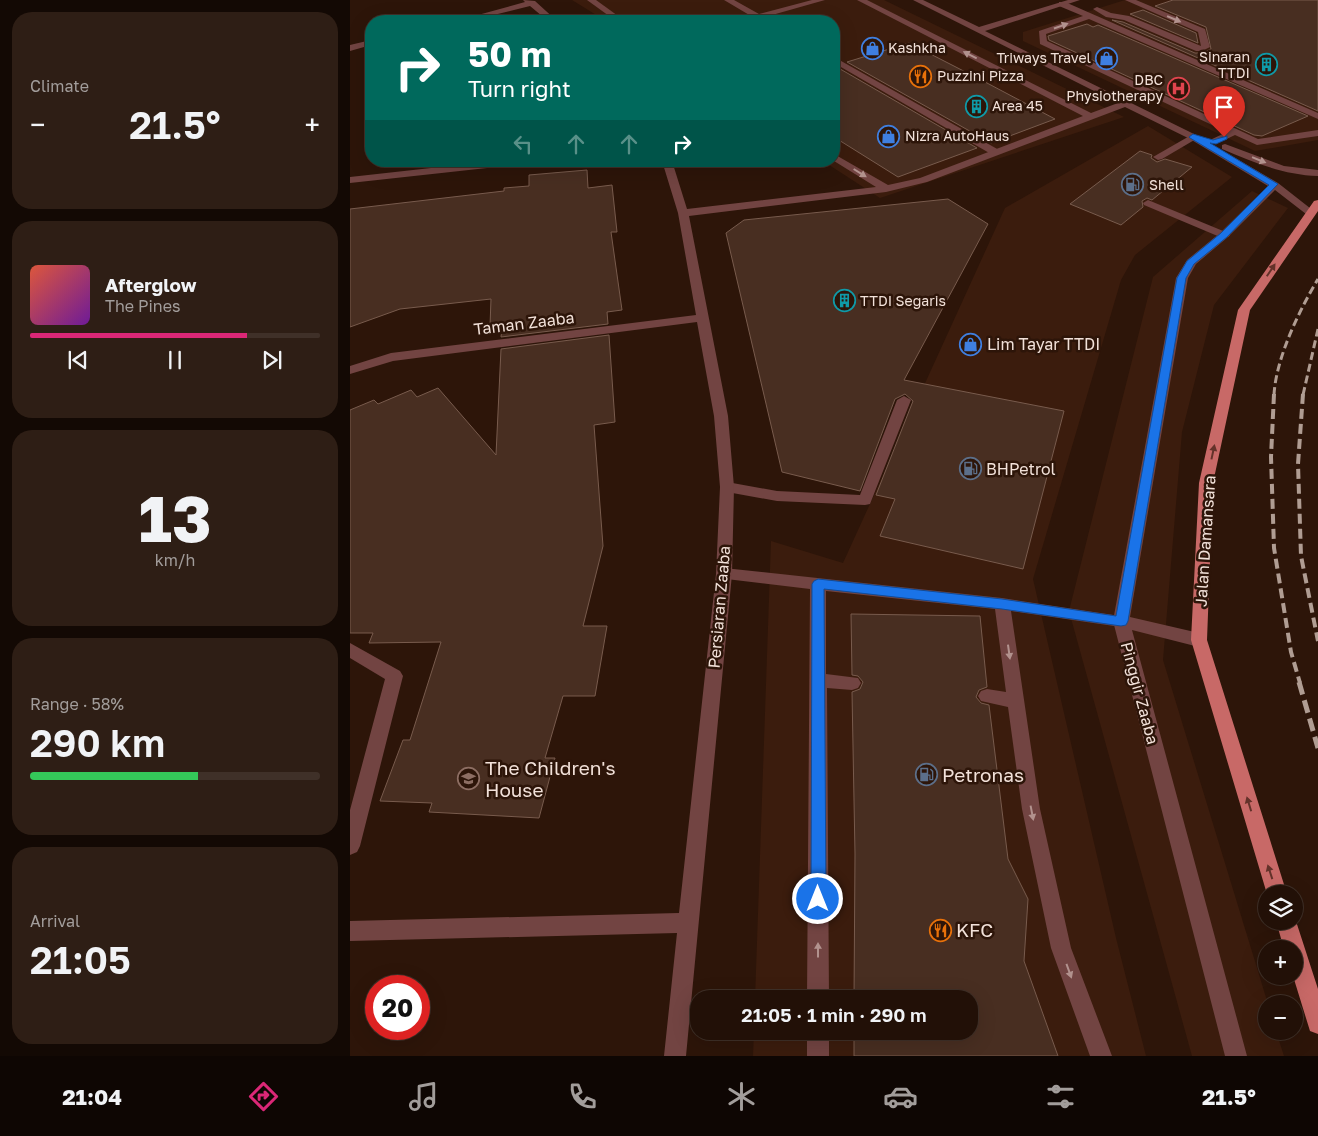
<!DOCTYPE html>
<meta charset="utf-8">
<style>
body{margin:0;font-family:"Golos Text",sans-serif;background:#2e1e15;color:#f1f3f6;height:100vh;display:flex;flex-direction:column;font-size:19px;white-space:nowrap}
*{box-sizing:border-box;margin:0}
p{font-size:16px;color:#a29d9b}
.icon{flex:none;width:28px;height:28px;fill:none;stroke:currentColor;stroke-width:2;stroke-linecap:round;stroke-linejoin:round}
.map{position:relative;flex:1;overflow:hidden}
.panel{display:flex;flex-direction:column;gap:12px;padding:12px;background:#130904;width:350px}
.panel>*{flex:none}
.hud{position:absolute;left:15px;top:15px;width:475px;height:152px;border-radius:20px;box-shadow:0 5px 20px #0002,0 0 0 1px #3f3028;background:#00695c;color:#fff;overflow:hidden}
.buttons{position:absolute;left:908px;top:885px;display:grid;gap:10px}
.buttons a{display:grid;place-items:center;width:45px;height:45px;border-radius:50%;background:#221007;box-shadow:0 5px 20px #0002,0 0 0 1px #3f3028;font-size:25px}
.speed{position:absolute;left:15px;top:975px;display:flex;gap:10px;font-size:25px;font-weight:700;text-align:center}
.speed>*{display:grid;place-content:center;width:65px;height:65px;border-radius:50%;background:#221007;box-shadow:0 5px 20px #0002,0 0 0 1px #3f3028;line-height:1}
.speed .limit{border:8px solid #d22;background:#fff;color:#111}
.pin{position:absolute;display:grid;place-items:center;width:42px;height:42px;color:#fff;margin:-51px -21px;border-radius:50% 50% 50% 0;rotate:-45deg;box-shadow:0 0 5px #0007}
.pin .icon{rotate:45deg}
.me{position:absolute;width:55px;margin:-28px;rotate:0deg;stroke-linejoin:round;filter:drop-shadow(0 0 4px #0008)}
.turn{display:flex;align-items:center;gap:18px;height:105px;padding:0 20px;font-size:22px}
.turn .icon{width:65px;height:65px;stroke-width:2.5}
.turn b{display:block;font-size:35px;line-height:42px}
.lanes{display:flex;align-items:center;height:48px;padding:0 20px;background:#0003;justify-content:center;gap:25px;direction:ltr}
.lanes .off{opacity:.35}
.big{font-size:38px;font-weight:600;line-height:1.1}
.panel .card{flex:1;display:flex;flex-direction:column;justify-content:center;gap:8px;min-width:0;padding:0 18px;border-radius:20px;background:#2e1e15}
.panel .dial{align-items:center;gap:0}
.dial b{font-size:65px;line-height:1}
.song{display:flex;align-items:center;gap:15px}
.cover{width:60px;height:60px;border-radius:8px;background:linear-gradient(135deg,hsl(10 70% 55%),hsl(280 70% 35%))}
.played{height:5px;border-radius:2px;background:linear-gradient(90deg,#db2777 75%,#3f3028 75%)}
.keys{display:flex;justify-content:space-around;direction:ltr}
.heat{display:flex;justify-content:space-between;align-items:center;font-size:28px;direction:ltr}
.charge{height:8px;border-radius:4px;background:linear-gradient(90deg,#34c759 58%,#3f3028 0)}
.trip{position:absolute;left:340px;top:990px;width:288px;height:50px;border-radius:20px;background:#221007;box-shadow:0 5px 20px #0002,0 0 0 1px #3f3028;font-weight:600;line-height:50px;text-align:center}
.menu{display:flex;height:80px;justify-content:space-around;align-items:center;background:#0e0603;color:#a29d9b}
.menu .icon{width:35px;height:35px}
.menu .on{color:#db2777}
.menu b{font-size:22px;color:#f1f3f6}
main{display:flex;flex:1;min-height:0}
.map>svg:first-child{display:block}
</style>
<main>
<section class="panel">
<div class="card"><p>Climate</p>
<div class="heat"><a>−</a><b class="big">21.5°</b><a>+</a></div>
</div>
<div class="card">
<div class="song"><i class="cover"></i><div><b>Afterglow</b><p>The Pines</p></div></div>
<div class="played"></div>
<div class="keys"><svg class="icon" aria-label="previous" viewBox="0 0 24 24"><path d="M18 5L8 12l10 7zM5 5v14"/></svg><svg class="icon" aria-label="pause" viewBox="0 0 24 24"><path d="M8 5v14M16 5v14"/></svg><svg class="icon" aria-label="next" viewBox="0 0 24 24"><path d="M6 5l10 7-10 7zM19 5v14"/></svg></div>
</div>
<div class="card dial"><b>13</b><p>km/h</p></div>
<div class="card"><p>Range · 58%</p><b class="big">290 km</b><div class="charge"></div></div>
<div class="card"><p>Arrival</p><b class="big">21:05</b></div>
</section>
<div class="map">
<svg width="968" height="1056" viewBox="0 0 968 1056">
<rect width="100%" height="100%" fill="#2d1509"/>
<!-- built -->
<g fill="#3b1c0d">
<polygon points="222,0 534,0 774,117 530,198 473,161 484,161 484,21 256,21"/>
<polygon points="775,0 968,0 968,140 905,151 673,41 673,32"/>
<polygon points="798,126 882,177 785,255 771,280 683,579 766,938 796,1056 403,1056 404,1031 619,1031 619,999 405,999 421,541 493,563 655,208"/>
<polygon points="902,191 938,208 864,305 832,432 813,660 918,1004 916,1004 916,1031 926,1031 934,1056 842,1056 719,611 803,277"/>
</g>
<!-- building -->
<g fill="#482e21" stroke="#785b4d">
<polygon points="823,0 968,0 968,111 762,20 773,22 845,53 853,53 861,49 856,27 805,6"/>
<polygon points="793,10 846,33 848,43 780,14"/>
<polygon points="737,24 743,27 748,25 958,116 912,136 904,135 699,40 698,36"/>
<polygon points="559,43 637,83 705,119 641,143 497,62"/>
<polygon points="484,66 485,66 627,148 548,177 484,137"/>
<polygon points="790,151 802,155 801,158 807,162 815,159 842,167 802,200 797,198 792,201 793,207 771,225 720,204"/>
<polygon points="237,170 238,188 262,185 267,232 261,232 272,310 257,312 258,324 151,337 152,325 140,326 141,299 50,309 0,327 0,209 154,191 154,188 179,186 179,175"/>
<polygon points="598,199 638,224 554,380 714,411 673,569 530,536 545,499 526,495 563,401 555,394 545,399 510,491 432,472 376,233 394,220"/>
<polygon points="259,335 265,422 244,425 253,546 233,626 257,626 245,696 213,696 195,758 205,758 189,818 79,812 82,803 30,801 53,740 60,740 91,642 19,643 23,633 0,633 0,410 24,400 28,404 61,390 67,397 88,388 146,455 151,349"/>
<polygon points="501,614 630,616 637,687 629,690 626,697 631,703 639,705 658,859 678,899 674,961 708,1056 504,1056 504,1031 619,1031 619,999 504,999 505,854 502,692 510,689 513,682 508,676 502,675"/>
</g>
<g fill="none" stroke-linecap="round" stroke-linejoin="round">
<!-- lane -->
<g fill="#724442" fill-rule="evenodd">
<polygon points="374,0 384,0 409,14 462,0 475,0 415,17 416,19 413,21 407,19 387,21 401,16"/>
<polygon points="775,0 786,0 855,29 860,47 852,51 846,51 774,20 756,17 743,9 747,7 761,13 779,16 851,46 848,32"/>
<polygon points="709,2 715,2 968,113 968,119 739,19 696,34 697,41 908,139 968,130 968,136 907,145 885,135 866,144 860,144 860,140 877,132 690,44 689,31 733,16 709,6"/>
<polygon points="484,57 649,150 650,152 649,154 641,154 484,63"/>
<polygon points="843,134 846,135 846,139 812,159 808,160 803,157"/>
<polygon points="798,200 878,233 880,235 878,237 870,237 794,205 793,203"/>
<polygon points="554,396 561,400 520,504 515,505 427,501 377,492 372,491 370,487 372,483 377,482 427,491 510,495 547,400"/>
<polygon points="374,568 652,598 777,617 779,621 777,625 771,627 661,611 690,809 721,948 762,1056 740,1056 701,948 672,809 658,707 631,701 628,696 631,691 637,689 656,692 645,609 476,591 476,674 508,678 511,683 508,688 502,690 477,688 479,999 457,999 460,589 368,578 366,574 368,570"/>
<rect x="457" y="1031" width="22" height="25"/>
</g>
<!-- street -->
<g fill="#724442" fill-rule="evenodd">
<polygon points="173,0 185,1 207,21 198,21 180,6 119,21 106,21 175,2"/>
<polygon points="237,0 246,0 275,21 266,21"/>
<polygon points="507,0 517,0 741,113 768,103 563,0 573,0 629,27 718,0 730,0 635,31 846,135 928,183 965,212 964,214 956,214 925,190 878,237 846,264 838,278 780,617 849,633 855,635 857,640 855,645 849,647 782,630 897,1056 875,1056 763,621 826,278 837,260 870,233 918,186 840,139 775,107 577,182 536,192 339,216 378,416 384,487 382,574 336,1056 314,1056 327,933 0,941 0,921 329,913 366,574 370,487 364,416 347,322 43,361 0,374 0,366 41,353 346,315 328,213 312,161 322,161 337,209 526,187 484,161 484,154 538,185 570,178 733,116"/>
<polygon points="21,40 21,45 0,51 0,45"/>
<path d="M875 144 934 166 968 170V176C933 175 903 162 872 149V145Z"/>
<polygon points="144,161 179,161 174,164 0,183 0,177"/>
<polygon points="0,643 50,671 53,676 10,846 7,852 0,855 0,810 35,679 0,658"/>
</g>
<!-- primary -->
<g fill="#c86967" fill-rule="evenodd">
<polygon points="968,200 968,211 900,310 863,483 857,640 937,894 917,894 841,640 849,483 888,310 964,201"/>
<polygon points="944,915 968,989 968,1034 960,1031 943,976 944,949 934,949 926,921 944,921"/>
</g>
<!-- rail-far2 -->
<g stroke="#b09d93" stroke-width="3" stroke-dasharray="8 4" stroke-linecap="butt">
<path d="M924 395C926 358 949 311 968 279"/>
<polyline points="953,395 968,329"/>
</g>
<!-- rail-far1 -->
<g stroke="#b09d93" stroke-width="4" stroke-dasharray="10 5" stroke-linecap="butt">
<polyline points="924,394 921,457 924,548 941,652 950,683"/>
<polyline points="953,394 948,464 951,556 968,641"/>
</g>
<!-- rail -->
<polyline stroke="#b09d93" stroke-width="5" stroke-dasharray="13 6" stroke-linecap="butt" points="949,682 968,748"/>
</g>
<!-- one-way arrows -->
<defs><path id="oneway-solid" d="M-6-.8H1V-3.2L6.5 0L1 3.2V.8H-6Z" transform="scale(1.25)"/></defs>
<g fill="#b2928e">
<use href="#oneway-solid" transform="translate(824 19) rotate(23)"/>
<use href="#oneway-solid" transform="translate(711 26) rotate(-19)"/>
<use href="#oneway-solid" transform="translate(620 55) rotate(-153)"/>
<use href="#oneway-solid" transform="translate(909 160) rotate(22)"/>
<use href="#oneway-solid" transform="translate(510 173) rotate(32)"/>
<use href="#oneway-solid" transform="translate(659 652) rotate(82)"/>
<use href="#oneway-solid" transform="translate(682 813) rotate(79)"/>
<use href="#oneway-solid" transform="translate(468 950) rotate(-90)"/>
<use href="#oneway-solid" transform="translate(719 971) rotate(70)"/>
</g>
<g fill="#63322a">
<use href="#oneway-solid" transform="translate(921 270) rotate(-56)"/>
<use href="#oneway-solid" transform="translate(863 452) rotate(-78)"/>
<use href="#oneway-solid" transform="translate(899 804) rotate(-107)"/>
<use href="#oneway-solid" transform="translate(920 872) rotate(-108)"/>
</g>
<!-- route -->
<polygon fill="#1a73e8" stroke="#114b97" points="843,134 863,140 877,136 877,139 866,144 860,143 928,184 877,237 844,264 836,278 778,621 776,625 771,626 652,609 474,589 476,899 474,905 468,907 463,905 461,899 462,584 464,581 468,579 652,599 766,616 827,278 837,261 871,233 919,185 840,138 839,137"/>
<!-- icons -->
<defs>
<symbol id="shop-ring" viewBox="-11 -11 22 22"><circle r="9.5" fill="#2d1509" stroke="#3f7fe0" stroke-width="1.5"/><path d="M-5-2.5h2.3a2.7 3.5 0 0 1 5.4 0H5L5.5 6h-11ZM-1.5-2.5h3a1.5 2.3 0 0 0-3 0Z" fill="#3f7fe0"/></symbol>
<symbol id="building-ring" viewBox="-11 -11 22 22"><circle r="9.5" fill="#2d1509" stroke="#0f9aa8" stroke-width="1.5"/><path d="M-4-6H4V6H1V3H-1V6H-4ZM-2.5-4.3h1.7v1.8h-1.7ZM.8-4.3h1.7v1.8H.8ZM-2.5-1h1.7V.8h-1.7ZM.8-1h1.7V.8H.8Z" fill="#0f9aa8"/></symbol>
<symbol id="restaurant-ring" viewBox="-11 -11 22 22"><circle r="9.5" fill="#2d1509" stroke="#e8710a" stroke-width="1.5"/><path d="M-5-6h1v4h1v-4h1v4h1v-4h1v5L-1.5 .5V6h-2V.5L-5-1ZM5-6V6H3V1.5H1.5Q1.5-4 5-6Z" fill="#e8710a"/></symbol>
<symbol id="hospital-ring" viewBox="-11 -11 22 22"><circle r="9.5" fill="#2d1509" stroke="#e0444e" stroke-width="1.5"/><path d="M-5-5h3v3.5h4V-5h3V5h-3V1.5h-4V5h-3Z" fill="#e0444e"/></symbol>
<symbol id="fuel-ring" viewBox="-11 -11 22 22"><circle r="9.5" fill="#2d1509" stroke="#5c6f8a" stroke-width="1.5"/><path d="M-5.5-6h7V0h2V4h1.3V-2.5L3-4.5l.8-.8L6-3V5H2.5V1h-1V6h-7ZM-4.2-4.7v3.2H.2V-4.7Z" fill="#5c6f8a"/></symbol>
<symbol id="school-ring" viewBox="-11 -11 22 22"><circle r="9.5" fill="#2d1509" stroke="#8d6e63" stroke-width="1.5"/><path d="M0-5L7-2L0 1L-7-2ZM-4 1L0 2.5L4 1V4Q0 6-4 4Z" fill="#8d6e63"/></symbol>
</defs>
<g fill-rule="evenodd">
<use href="#shop-ring" x="510" y="36" width="25" height="25"/>
<use href="#shop-ring" x="744" y="46" width="25" height="25"/>
<use href="#building-ring" x="904" y="52" width="25" height="25"/>
<use href="#restaurant-ring" x="558" y="64" width="25" height="25"/>
<use href="#hospital-ring" x="816" y="76" width="25" height="25"/>
<use href="#building-ring" x="614" y="94" width="25" height="25"/>
<use href="#shop-ring" x="526" y="124" width="25" height="25"/>
<use href="#fuel-ring" x="770" y="172" width="25" height="25"/>
<use href="#building-ring" x="482" y="288" width="25" height="25"/>
<use href="#shop-ring" x="608" y="332" width="25" height="25"/>
<use href="#fuel-ring" x="608" y="456" width="25" height="25"/>
<use href="#fuel-ring" x="564" y="762" width="25" height="25"/>
<use href="#school-ring" x="106" y="766" width="25" height="25"/>
<use href="#restaurant-ring" x="578" y="918" width="25" height="25"/>
</g>
<g text-anchor="middle" stroke-width="5" stroke-linejoin="round" paint-order="stroke">
<!-- far-poi labels -->
<g font-size="14" fill="#f2e1d9" stroke="#2d1509" text-anchor="start">
<text x="538" y="53">Kashkha</text>
<text x="900" y="62" text-anchor="end">Sinaran<tspan x="900" dy="16">TTDI</tspan></text>
<text x="741" y="63" text-anchor="end">Triways Travel</text>
<text x="587" y="81">Puzzini Pizza</text>
<text x="813" y="85" text-anchor="end">DBC<tspan x="813" dy="16">Physiotherapy</tspan></text>
<text x="642" y="111">Area 45</text>
<text x="555" y="141">Nizra AutoHaus</text>
<text x="799" y="190">Shell</text>
<text x="510" y="306">TTDI Segaris</text>
</g>
<!-- street labels -->
<g font-size="16" fill="#f2e1d9" stroke="#2d1509">
<text transform="translate(174 323) rotate(-7)" y="6">Taman Zaaba</text>
<text transform="translate(855 541) rotate(-86)" y="6">Jalan Damansara</text>
<text transform="translate(369 607) rotate(-85)" y="6">Persiaran Zaaba</text>
<text transform="translate(790 693) rotate(75)" y="6">Pinggir Zaaba</text>
</g>
<!-- poi labels -->
<g font-size="16" fill="#f2e1d9" stroke="#2d1509" text-anchor="start">
<text x="637" y="350">Lim Tayar TTDI</text>
<text x="636" y="475">BHPetrol</text>
</g>
<!-- near-poi labels -->
<g font-size="19" fill="#f2e1d9" stroke="#2d1509" text-anchor="start">
<text x="135" y="775">The Children's<tspan x="135" dy="22">House</tspan></text>
<text x="592" y="782">Petronas</text>
<text x="606" y="937">KFC</text>
</g>
</g>
</svg>
<div class="buttons">
<a><svg class="icon" aria-label="layers" viewBox="0 0 24 24"><path d="M12 4l9 5-9 5-9-5zM3 14l9 5 9-5"/></svg></a>
<a>+</a>
<a>−</a>
</div>
<div class="speed"><div class="limit">20</div></div>
<div class="pin" style="left:874px;top:137px;background:#d93025"><svg class="icon" aria-label="arrive" viewBox="0 0 24 24"><path d="M6 21V4h12l-3 4 3 4H6"/></svg></div>
<svg class="me" style="left:468px;top:899px" viewBox="-20 -20 40 40"><circle r="17" fill="#1a73e8" stroke="#fff" stroke-width="3"/><path d="M0-11L8 9 0 5-8 9z" fill="#fff"/></svg>
<div class="trip">21:05 · 1 min · 290 m</div>
<div class="hud">
<div class="turn"><svg class="icon" aria-label="right" viewBox="0 0 24 24"><path d="M7 20v-9h11M14 6l5 5-5 5"/></svg><div><b>50 m</b>Turn right</div></div>
<div class="lanes"><svg class="icon off" aria-label="left" viewBox="0 0 24 24"><path d="M17 20v-9H6M10 6l-5 5 5 5"/></svg><svg class="icon off" aria-label="ahead" viewBox="0 0 24 24"><path d="M12 20V5M6 11l6-6 6 6"/></svg><svg class="icon off" aria-label="ahead" viewBox="0 0 24 24"><path d="M12 20V5M6 11l6-6 6 6"/></svg><svg class="icon" aria-label="right" viewBox="0 0 24 24"><path d="M7 20v-9h11M14 6l5 5-5 5"/></svg></div>
</div>
</div>
</main>
<nav class="menu">
<b>21:04</b>
<svg class="icon on" aria-label="directions" viewBox="0 0 24 24"><path d="M12 3l9 9-9 9-9-9zM9 14v-3h6M13 9l2 2-2 2"/></svg>
<svg class="icon" aria-label="music" viewBox="0 0 24 24"><path d="M9 18V5l10-2v13"/><circle cx="6" cy="18" r="3"/><circle cx="16" cy="16" r="3"/></svg>
<svg class="icon" aria-label="phone" viewBox="0 0 24 24"><path d="M5 4h4l2 5-3 2q2 4 5 5l2-3 5 2v4C11 20 4 13 5 4z"/></svg>
<svg class="icon" aria-label="climate" viewBox="0 0 24 24"><path d="M12 3v18M4 7l16 10M4 17L20 7"/></svg>
<svg class="icon" aria-label="car" viewBox="0 0 24 24"><path d="M5 17H2v-5l4-1 3-4h7l3 4 3 1v5h-3M9 17h6M6 11h13"/><circle cx="7" cy="17" r="2"/><circle cx="17" cy="17" r="2"/></svg>
<svg class="icon" aria-label="filters" viewBox="0 0 24 24"><path d="M4 7h16M4 17h16"/><circle cx="9" cy="7" r="2"/><circle cx="15" cy="17" r="2"/></svg>
<b>21.5°</b>
</nav>
